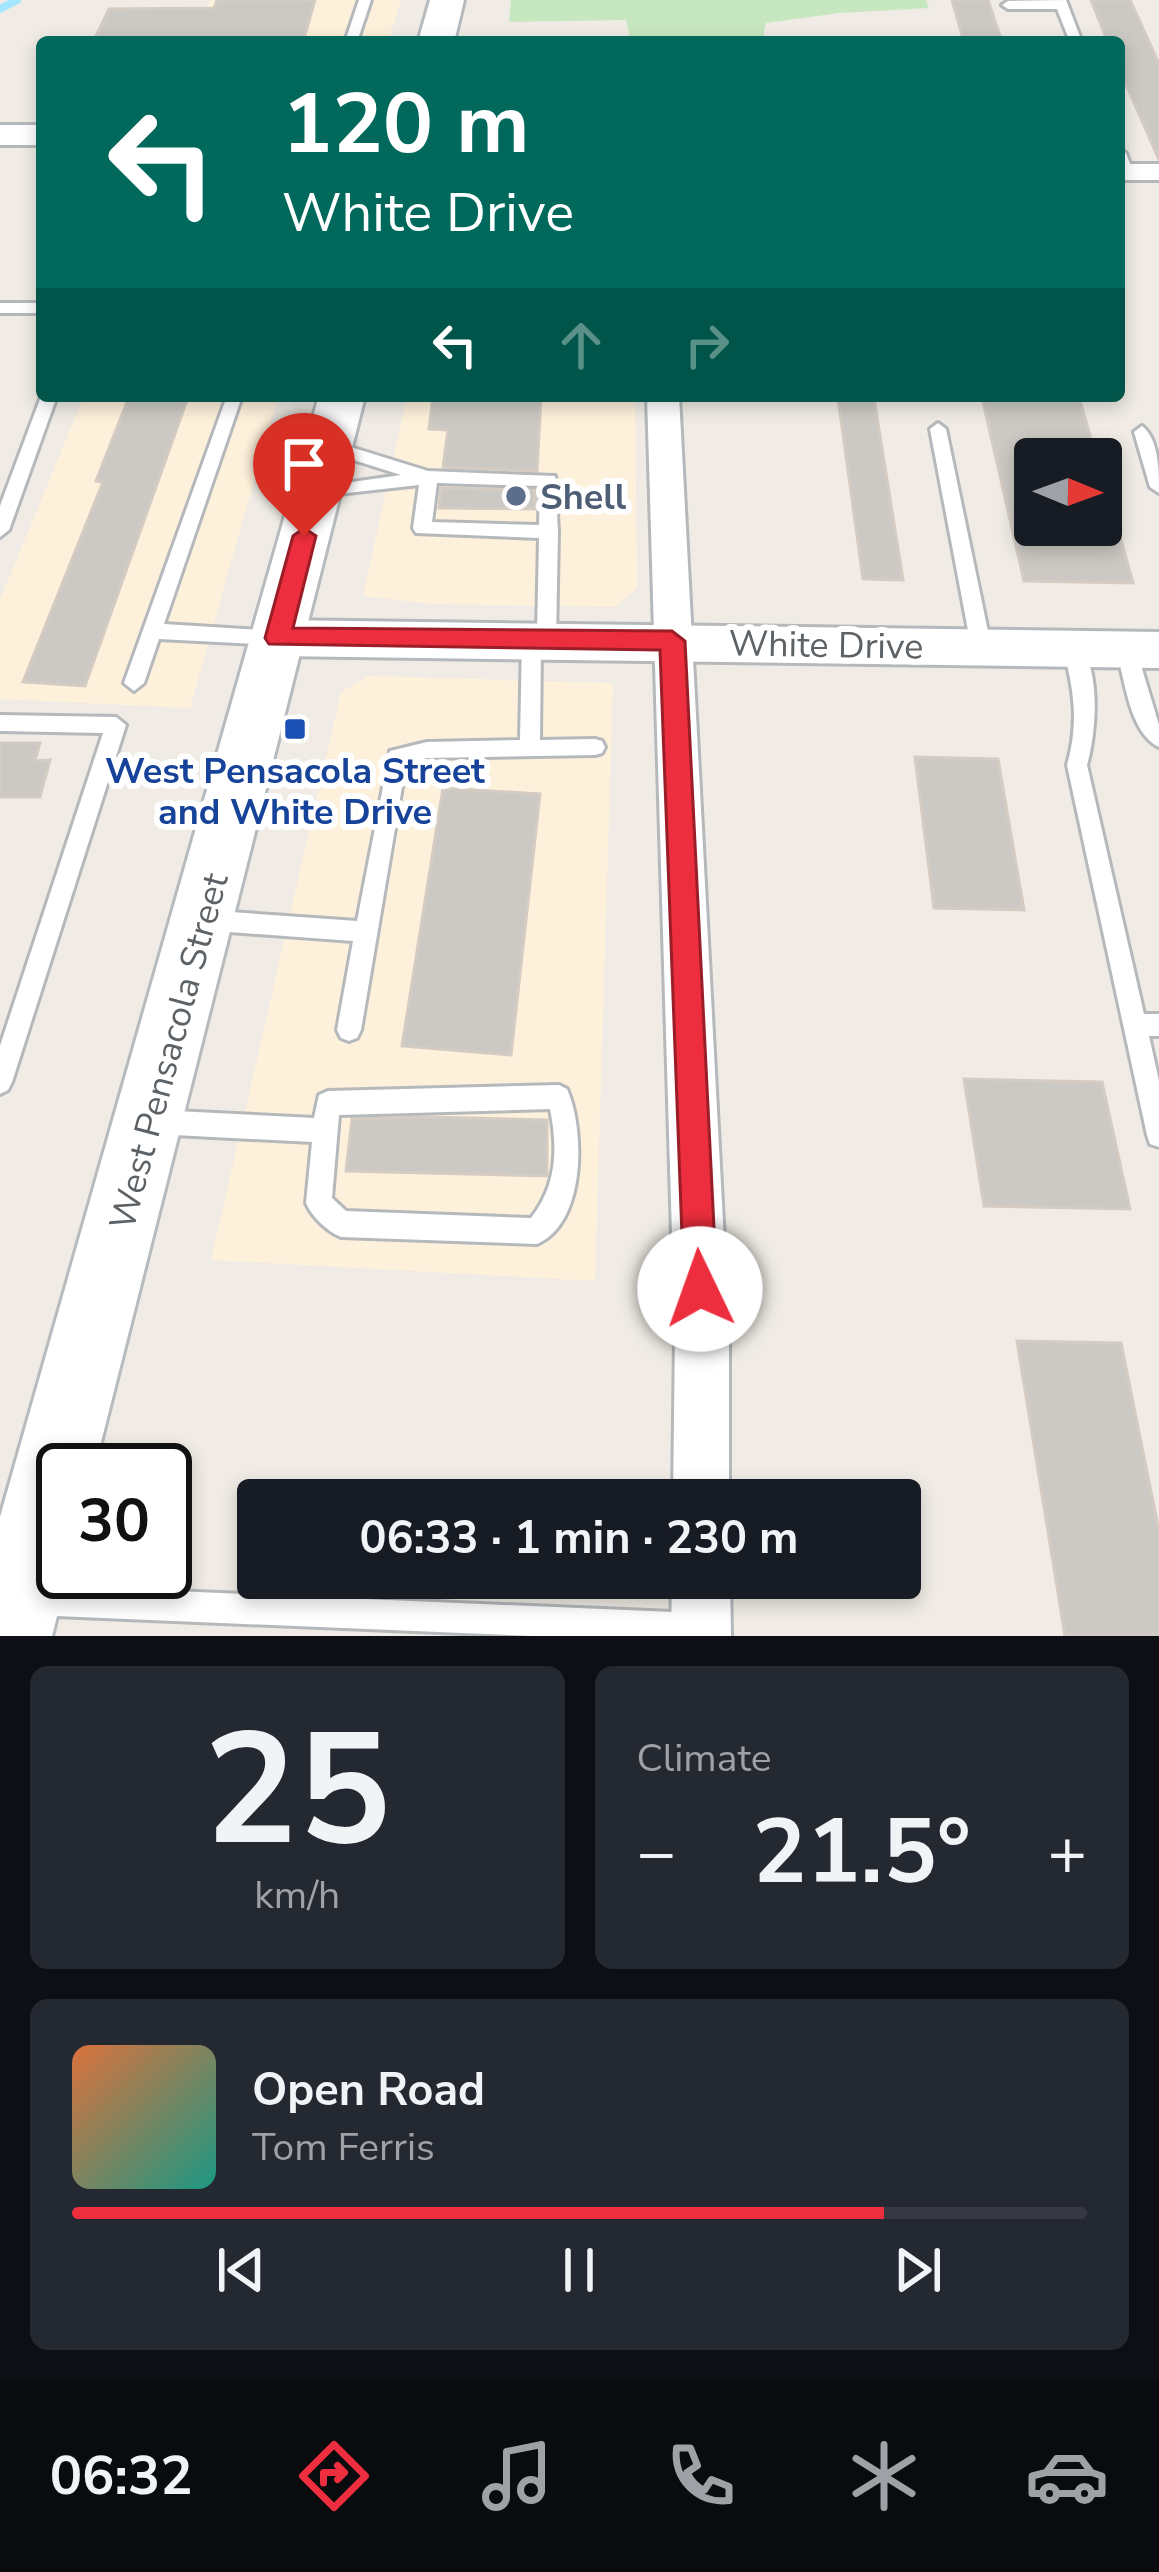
<!DOCTYPE html>
<meta charset="utf-8">
<style>
body{margin:0;font-family:"Nunito Sans",sans-serif;background:#242831;color:#f1f3f6;height:100vh;display:flex;flex-direction:column;font-size:45px;white-space:nowrap}
*{box-sizing:border-box;margin:0}
p{font-size:39px;color:#9ea1a6}
.icon{flex:none;width:66px;height:66px;fill:none;stroke:currentColor;stroke-width:2;stroke-linecap:round;stroke-linejoin:round}
.map{position:relative;height:1636px;overflow:hidden}
.sheet{display:flex;flex-direction:column;gap:30px;padding:30px;background:#0d0f14;flex:1}
.sheet>*{flex:none}
.top-card{position:absolute;left:36px;top:36px;width:1089px;height:366px;border-radius:12px;box-shadow:0 6px 18px #0003;background:#00695c;color:#fff;overflow:hidden}
.needle{width:78px;rotate:91deg}
.controls{position:absolute;left:1014px;top:438px;display:grid;gap:24px}
.controls a{display:grid;place-items:center;width:108px;height:108px;border-radius:12px;background:#171b24;box-shadow:0 6px 18px #0003;font-size:60px}
.speed{position:absolute;left:36px;top:1443px;display:flex;gap:24px;font-size:60px;font-weight:700;text-align:center}
.speed>*{display:grid;place-content:center;width:156px;height:156px;border-radius:50%;background:#171b24;box-shadow:0 6px 18px #0003;line-height:1}
.speed .limit{border:6px solid #111;border-radius:18px;background:#fff;color:#111}
.pin{position:absolute;display:grid;place-items:center;width:102px;height:102px;color:#fff;margin:-123px -51px;border-radius:50% 50% 50% 0;rotate:-45deg;box-shadow:0 0 12px #0007}
.pin .icon{rotate:45deg}
.me{position:absolute;width:132px;margin:-66px;rotate:357deg;stroke-linejoin:round;filter:drop-shadow(0 0 9px #0008)}
.turn{display:flex;align-items:center;gap:42px;height:252px;padding:0 48px;font-size:54px}
.turn .icon{width:156px;height:156px;stroke-width:2.5}
.turn b{display:block;font-size:84px;line-height:102px}
.lanes{display:flex;align-items:center;height:114px;padding:0 48px;background:#0003;justify-content:center;gap:60px;direction:ltr}
.lanes .off{opacity:.35}
.big{font-size:90px;font-weight:700;line-height:1.1}
.sheet .widget{flex:1;display:flex;flex-direction:column;justify-content:center;gap:18px;min-width:0;padding:0 42px;border-radius:18px;background:#242831}
.sheet .dial{align-items:center;gap:0}
.dial b{font-size:156px;line-height:1}
.song{display:flex;align-items:center;gap:36px}
.cover{width:144px;height:144px;border-radius:18px;background:linear-gradient(135deg,hsl(20 70% 55%),hsl(170 70% 35%))}
.played{height:12px;border-radius:6px;background:linear-gradient(90deg,#ed2e3e 80%,#363941 80%)}
.keys{display:flex;justify-content:space-around;direction:ltr}
.heat{display:flex;justify-content:space-between;align-items:center;font-size:66px;direction:ltr}
.sheet .tiles{flex:1;display:grid;gap:30px;grid-template-columns:1fr 1fr}
.widget:last-child{grid-column:span 2}
.trip{position:absolute;left:237px;top:1479px;width:684px;height:120px;border-radius:12px;background:#171b24;box-shadow:0 6px 18px #0003;font-weight:700;line-height:120px;text-align:center}
.tab-bar{display:flex;height:192px;justify-content:space-around;align-items:center;background:#090b0e;color:#9ea1a6}
.tab-bar .icon{width:84px;height:84px}
.tab-bar .current{color:#ed2e3e}
.tab-bar b{font-size:54px;color:#f1f3f6}
.map>svg:first-child{display:block}
</style>
<div class="map">
<svg width="1159" height="1636" viewBox="0 0 1159 1636">
<rect width="100%" height="100%" fill="#f0ece5"/>
<!-- commercial -->
<g fill="#fef1db">
<polygon points="210,0 401,0 388,42 189,42"/>
<polygon points="84,396 278,396 190,708 0,699 0,600"/>
<polygon points="407,396 635,396 637,588 615,607 432,604 363,596"/>
<polygon points="368,676 613,683 595,1281 211,1260 341,692"/>
</g>
<!-- green -->
<polygon fill="#c7e7c1" points="511,0 926,0 929,8 840,13 766,23 762,42 631,42 626,20 509,22"/>
<g fill="none" stroke-linecap="round" stroke-linejoin="round">
<!-- stream -->
<polyline stroke="#a6e6ff" stroke-width="8" points="0,9 17,0"/>
</g>
<!-- building -->
<g fill="#ccc9c4" stroke="#d4ccc3" stroke-width="3">
<polygon points="217,0 315,0 303,42 93,42 109,9 214,8"/>
<polygon points="952,0 988,0 1002,42 964,42"/>
<polygon points="1091,0 1130,0 1159,64 1159,160 1119,68 1119,42 1108,42"/>
<polygon points="433,396 541,396 537,471 443,467 448,430 429,429"/>
<polygon points="129,397 187,400 85,686 23,682 103,482 96,481"/>
<polygon points="982,397 1080,401 1097,459 1035,459 1035,525 1117,525 1133,583 1024,581"/>
<polygon points="838,398 874,398 903,580 863,579"/>
<polygon points="441,488 535,490 535,509 439,508"/>
<polygon points="0,743 40,743 35,761 50,760 40,797 0,797"/>
<polygon points="915,757 998,759 1024,910 934,908"/>
<polygon points="443,788 540,794 511,1055 402,1046"/>
<polygon points="964,1079 1102,1082 1130,1209 984,1206"/>
<polygon points="428,1117 547,1120 547,1176 346,1171 352,1119"/>
<polygon points="1017,1341 1121,1343 1159,1531 1159,1636 1065,1636"/>
</g>
<g fill="none" stroke-linecap="round" stroke-linejoin="round">
<defs>
<g id="service">
<polygon points="359,0 371,0 357,42 345,42"/>
<polygon points="1066,0 1082,42 1070,42 1057,9 1008,9 1002,5 1008,1"/>
<polygon points="1119,149 1126,153 1133,172 1131,175 1119,172"/>
<rect x="0" y="303" width="42" height="10"/>
<polygon points="42,394 57,396 9,530 0,537 0,506"/>
<polygon points="227,396 241,399 164,624 277,631 287,638 277,645 159,639 144,683 134,691 124,683"/>
<polygon points="938,423 946,429 991,646 981,653 971,646 930,429"/>
<path d="M1142 426C1159 439 1159 471 1159 493L1150 487 1134 432Z"/>
<path d="M328 440 428 471 555 476 558 532 556 640 553 645 541 646 540 740 595 739 602 741 605 747 602 753 595 755 427 758 406 763 361 1030 357 1038 349 1041 341 1038 337 1030 353 941 203 930 195 927 192 920 195 913 203 910 357 921 390 751 427 742 520 740 522 640 525 635 537 634 539 538 416 533 413 528 419 485 311 497V489L317 487 401 475 322 450 320 446ZM437 483 540 486 539 525 432 522Z"/>
<path d="M1073 641C1103 659 1096 735 1087 765L1144 1014H1159V1036H1149L1159 1081V1147L1150 1144 1147 1135 1067 765C1079 723 1074 690 1063 648Z"/>
<path d="M1126 642 1136 649 1159 725V747C1129 733 1125 679 1116 649Z"/>
<polygon points="0,715 116,717 126,725 12,1082 8,1090 0,1094 0,1046 103,733 0,731"/>
<path d="M559 1085 567 1089C585 1130 586 1223 537 1244L341 1237C327 1231 312 1217 306 1203L312 1142 155 1134 146 1131 143 1122 146 1113 155 1110 314 1118 319 1095 328 1091ZM550 1109C558 1149 557 1185 531 1218L346 1211 332 1198 339 1115Z"/>
<polygon points="32,1585 696,1613 707,1617 711,1628 708,1636 533,1636 32,1615 22,1610 17,1600 22,1590"/>
</g>
<g id="minor">
<rect x="1119" y="164" width="40" height="16"/>
<polygon points="647,396 679,396 729,1335 729,1500 673,1500 675,1335"/>
<polygon points="672,1578 730,1578 731,1636 671,1636"/>
</g>
<g id="tertiary">
<rect x="0" y="125" width="42" height="20"/>
<polygon points="278,620 1159,632 1159,668 278,656 262,651 255,638 262,625"/>
</g>
<g id="secondary">
<polygon points="430,0 464,0 454,42 418,42"/>
<polygon points="319,396 365,396 94,1470 63,1470 63,1572 68,1572 52,1636 0,1636 0,1517"/>
</g>
</defs>
<!-- service casing -->
<use href="#service" stroke="#b5b9bc" stroke-width="6"/>
<!-- minor casing -->
<use href="#minor" stroke="#b5b9bc" stroke-width="6"/>
<!-- tertiary casing -->
<use href="#tertiary" stroke="#b5b9bc" stroke-width="6"/>
<!-- secondary casing -->
<use href="#secondary" stroke="#b6bbbf" stroke-width="6"/>
<!-- service -->
<use href="#service" fill="#fff" fill-rule="evenodd"/>
<!-- minor -->
<use href="#minor" fill="#fff" fill-rule="evenodd"/>
<!-- tertiary -->
<use href="#tertiary" fill="#fff" fill-rule="evenodd"/>
<!-- secondary -->
<use href="#secondary" fill="#fff" fill-rule="evenodd"/>
</g>
<!-- route -->
<polygon fill="#ed2e3e" stroke="#9a1e28" stroke-width="3" points="304,528 316,536 293,628 672,631 685,641 717,1289 713,1301 700,1306 688,1301 684,1289 660,650 269,644 265,638 293,536"/>
<!-- markers -->
<circle fill="#5c6f8a" stroke="#fff" stroke-width="4.5" cx="516" cy="496" r="12"/>
<rect fill="#1a4fb4" stroke="#fff" stroke-width="4.5" x="283" y="717" width="24" height="24" rx="6"/>
<g text-anchor="middle" stroke-width="12" stroke-linejoin="round" paint-order="stroke">
<!-- service labels -->
<g font-size="36" font-weight="bold" fill="#4e5e75" stroke="#fff" text-anchor="start">
<text x="540" y="509">Shell</text>
</g>
<!-- street labels -->
<g font-size="36" fill="#5d6266" stroke="#fff">
<text transform="translate(826 644) rotate(1)" y="13">White Drive</text>
<text transform="translate(168 1051) rotate(-75)" y="13">West Pensacola Street</text>
</g>
<!-- transit labels -->
<g font-size="36" font-weight="bold" fill="#164399" stroke="#fff">
<text x="295" y="783">West Pensacola Street<tspan x="295" dy="41">and White Drive</tspan></text>
</g>
</g>
</svg>
<div class="controls">
<a><svg class="needle" viewBox="-14 -14 28 28"><path d="M0-13l5 13h-10z" fill="#e53935"/><path d="M0 13l5-13h-10z" fill="#9ea1a6"/></svg></a>
</div>
<div class="speed"><div class="limit">30</div></div>
<div class="pin" style="left:304px;top:536px;background:#d93025"><svg class="icon" aria-label="arrive" viewBox="0 0 24 24"><path d="M6 21V4h12l-3 4 3 4H6"/></svg></div>
<svg class="me" style="left:700px;top:1289px" viewBox="-20 -20 40 40"><circle r="19" fill="#fff"/><path d="M0-13L10 11 0 6-10 11z" fill="#ed2e3e"/></svg>
<div class="trip">06:33 · 1 min · 230 m</div>
<div class="top-card">
<div class="turn"><svg class="icon" aria-label="left" viewBox="0 0 24 24"><path d="M17 20v-9H6M10 6l-5 5 5 5"/></svg><div><b>120 m</b>White Drive</div></div>
<div class="lanes"><svg class="icon" aria-label="left" viewBox="0 0 24 24"><path d="M17 20v-9H6M10 6l-5 5 5 5"/></svg><svg class="icon off" aria-label="ahead" viewBox="0 0 24 24"><path d="M12 20V5M6 11l6-6 6 6"/></svg><svg class="icon off" aria-label="right" viewBox="0 0 24 24"><path d="M7 20v-9h11M14 6l5 5-5 5"/></svg></div>
</div>
</div>
<section class="sheet">
<div class="tiles">
<div class="widget dial"><b>25</b><p>km/h</p></div>
<div class="widget"><p>Climate</p>
<div class="heat"><a>−</a><b class="big">21.5°</b><a>+</a></div>
</div>
<div class="widget">
<div class="song"><i class="cover"></i><div><b>Open Road</b><p>Tom Ferris</p></div></div>
<div class="played"></div>
<div class="keys"><svg class="icon" aria-label="previous" viewBox="0 0 24 24"><path d="M18 5L8 12l10 7zM5 5v14"/></svg><svg class="icon" aria-label="pause" viewBox="0 0 24 24"><path d="M8 5v14M16 5v14"/></svg><svg class="icon" aria-label="next" viewBox="0 0 24 24"><path d="M6 5l10 7-10 7zM19 5v14"/></svg></div>
</div>
</div>
</section>
<nav class="tab-bar">
<b>06:32</b>
<svg class="icon current" aria-label="directions" viewBox="0 0 24 24"><path d="M12 3l9 9-9 9-9-9zM9 14v-3h6M13 9l2 2-2 2"/></svg>
<svg class="icon" aria-label="music" viewBox="0 0 24 24"><path d="M9 18V5l10-2v13"/><circle cx="6" cy="18" r="3"/><circle cx="16" cy="16" r="3"/></svg>
<svg class="icon" aria-label="phone" viewBox="0 0 24 24"><path d="M5 4h4l2 5-3 2q2 4 5 5l2-3 5 2v4C11 20 4 13 5 4z"/></svg>
<svg class="icon" aria-label="climate" viewBox="0 0 24 24"><path d="M12 3v18M4 7l16 10M4 17L20 7"/></svg>
<svg class="icon" aria-label="car" viewBox="0 0 24 24"><path d="M5 17H2v-5l4-1 3-4h7l3 4 3 1v5h-3M9 17h6M6 11h13"/><circle cx="7" cy="17" r="2"/><circle cx="17" cy="17" r="2"/></svg>
</nav>
